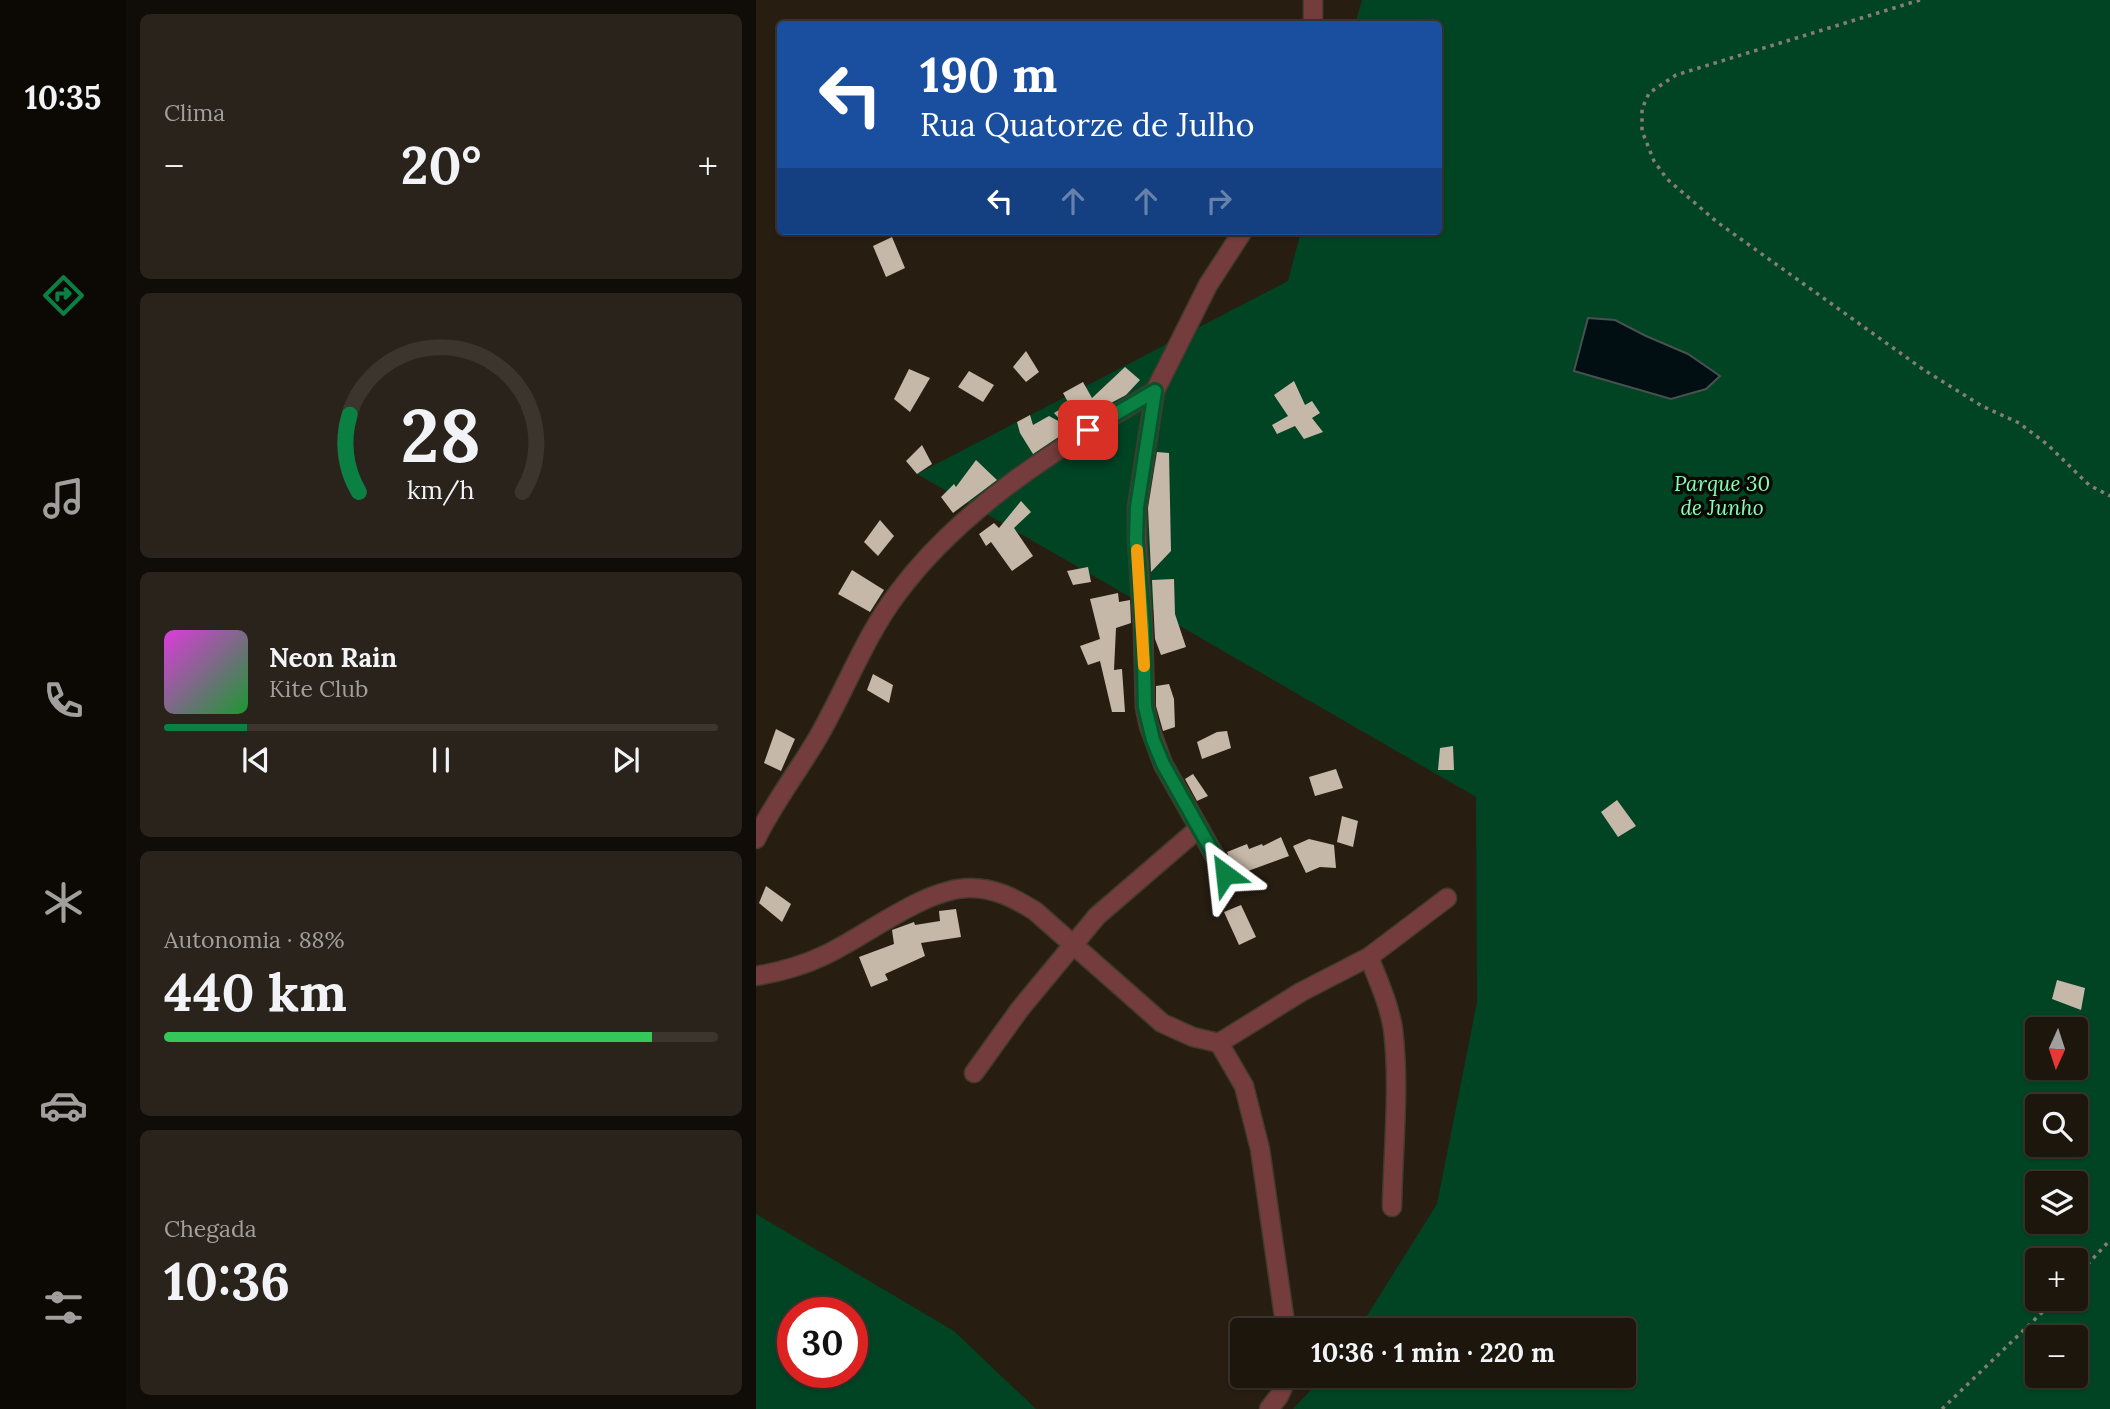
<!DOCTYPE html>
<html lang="pt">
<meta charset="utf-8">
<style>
body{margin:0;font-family:Lora,serif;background:#2a231b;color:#f1f3f6;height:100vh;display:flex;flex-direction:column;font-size:26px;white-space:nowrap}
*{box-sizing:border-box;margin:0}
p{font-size:23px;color:#a09f9d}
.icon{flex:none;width:38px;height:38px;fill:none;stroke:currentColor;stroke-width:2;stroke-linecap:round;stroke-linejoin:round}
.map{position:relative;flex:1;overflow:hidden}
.panel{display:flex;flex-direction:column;gap:14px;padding:14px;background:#100c07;width:630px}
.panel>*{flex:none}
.hud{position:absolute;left:21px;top:21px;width:665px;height:214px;border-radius:7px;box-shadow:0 2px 5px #0004,0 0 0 2px #3b352e;background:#1a4fa0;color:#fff;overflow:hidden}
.needle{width:46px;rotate:183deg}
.fabs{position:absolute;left:1269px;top:1017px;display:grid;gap:14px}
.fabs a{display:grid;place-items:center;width:63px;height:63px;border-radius:7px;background:#1d160d;box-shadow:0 2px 5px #0004,0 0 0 2px #3b352e;font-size:35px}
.speed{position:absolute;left:21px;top:1297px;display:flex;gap:14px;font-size:35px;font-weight:700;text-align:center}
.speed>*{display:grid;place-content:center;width:91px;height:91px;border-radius:50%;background:#1d160d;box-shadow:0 2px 5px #0004,0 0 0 2px #3b352e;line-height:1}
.speed .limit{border:10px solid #d22;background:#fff;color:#111}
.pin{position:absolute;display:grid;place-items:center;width:60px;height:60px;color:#fff;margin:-30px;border-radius:14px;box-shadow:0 4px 10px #0006}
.me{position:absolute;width:77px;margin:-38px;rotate:330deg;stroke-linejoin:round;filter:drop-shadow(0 0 5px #0008)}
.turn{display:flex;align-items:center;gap:24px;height:147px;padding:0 28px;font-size:32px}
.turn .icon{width:91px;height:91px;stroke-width:2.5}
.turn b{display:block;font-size:49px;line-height:60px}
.lanes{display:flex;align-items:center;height:66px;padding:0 28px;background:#0003;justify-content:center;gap:35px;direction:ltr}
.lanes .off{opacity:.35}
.big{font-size:52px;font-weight:700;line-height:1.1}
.panel .widget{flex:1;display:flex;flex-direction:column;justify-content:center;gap:10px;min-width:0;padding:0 24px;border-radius:10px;background:#2a231b}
.panel .dial{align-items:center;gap:0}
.dial svg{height:182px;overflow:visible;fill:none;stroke:#3b352e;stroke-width:7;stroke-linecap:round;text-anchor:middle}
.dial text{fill:#f1f3f6;stroke:none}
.song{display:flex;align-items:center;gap:21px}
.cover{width:84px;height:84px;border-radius:10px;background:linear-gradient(135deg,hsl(300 70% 55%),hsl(130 70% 35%))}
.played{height:7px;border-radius:4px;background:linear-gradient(90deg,#0b8043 15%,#3b352e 15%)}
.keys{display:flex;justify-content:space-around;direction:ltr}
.heat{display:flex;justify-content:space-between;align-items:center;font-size:38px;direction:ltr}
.charge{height:10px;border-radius:5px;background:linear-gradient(90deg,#34c759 88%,#3b352e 0)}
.trip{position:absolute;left:474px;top:1318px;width:406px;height:70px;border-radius:7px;background:#1d160d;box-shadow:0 2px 5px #0004,0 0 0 2px #3b352e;font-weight:700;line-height:70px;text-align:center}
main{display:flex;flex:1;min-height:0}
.tabs{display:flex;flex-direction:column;width:126px;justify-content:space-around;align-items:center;background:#0c0905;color:#a09f9d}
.tabs .icon{width:49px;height:49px}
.tabs .active{color:#0b8043}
.tabs b{font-size:32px;color:#f1f3f6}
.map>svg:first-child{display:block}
</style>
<main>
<nav class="tabs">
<b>10:35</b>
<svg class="icon active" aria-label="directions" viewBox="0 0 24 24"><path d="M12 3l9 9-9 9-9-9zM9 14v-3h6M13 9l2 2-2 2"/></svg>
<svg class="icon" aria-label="music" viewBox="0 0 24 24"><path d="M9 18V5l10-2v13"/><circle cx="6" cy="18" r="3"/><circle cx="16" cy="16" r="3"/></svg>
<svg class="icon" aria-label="phone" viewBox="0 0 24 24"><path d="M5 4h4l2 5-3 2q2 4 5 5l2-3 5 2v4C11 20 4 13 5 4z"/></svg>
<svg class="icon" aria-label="climate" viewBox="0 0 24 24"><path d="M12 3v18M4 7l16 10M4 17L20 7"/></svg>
<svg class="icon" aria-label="car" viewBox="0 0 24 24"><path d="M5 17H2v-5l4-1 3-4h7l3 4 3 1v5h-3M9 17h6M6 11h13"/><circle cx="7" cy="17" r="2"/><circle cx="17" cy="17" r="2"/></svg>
<svg class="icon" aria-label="filters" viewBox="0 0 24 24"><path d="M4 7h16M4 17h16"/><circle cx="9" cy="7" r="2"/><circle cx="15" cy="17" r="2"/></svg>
</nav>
<section class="panel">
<div class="widget"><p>Clima</p>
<div class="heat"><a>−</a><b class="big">20°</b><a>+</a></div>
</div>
<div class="widget dial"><svg viewBox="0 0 100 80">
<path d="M14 69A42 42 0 1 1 86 69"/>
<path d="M14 69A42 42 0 0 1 10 35" stroke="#0b8043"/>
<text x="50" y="56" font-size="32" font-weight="700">28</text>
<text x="50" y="72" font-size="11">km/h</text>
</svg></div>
<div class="widget">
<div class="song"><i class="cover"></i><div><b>Neon Rain</b><p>Kite Club</p></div></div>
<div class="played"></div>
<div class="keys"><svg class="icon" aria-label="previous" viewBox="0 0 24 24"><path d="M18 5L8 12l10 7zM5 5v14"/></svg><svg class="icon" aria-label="pause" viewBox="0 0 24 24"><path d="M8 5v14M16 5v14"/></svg><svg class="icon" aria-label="next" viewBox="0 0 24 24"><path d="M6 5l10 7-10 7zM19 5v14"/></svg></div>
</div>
<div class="widget"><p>Autonomia · 88%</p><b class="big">440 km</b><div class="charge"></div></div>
<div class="widget"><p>Chegada</p><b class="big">10:36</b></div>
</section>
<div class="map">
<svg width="1354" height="1409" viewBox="0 0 1354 1409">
<rect width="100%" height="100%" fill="#271d11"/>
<!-- green -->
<g fill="#014424" fill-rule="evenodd">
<path d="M606 0H1354V1409H537L568 1376H868V1330H602L681 1204 721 1002 720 797 161 474 532 281 545 231H682V24H599ZM1281 1029H1320V1068H1281ZM1281 1106H1320V1144H1281ZM1281 1183H1320V1222H1281ZM1281 1260H1320V1298H1281ZM1281 1337H1320V1376H1281Z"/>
<path d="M0 1214 198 1331 280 1409H0ZM37 1312H96V1372H37Z"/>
</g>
<!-- water -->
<polygon fill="#010e12" stroke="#495050" stroke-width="2" points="832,318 859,320 890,336 932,354 964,376 950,389 915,399 818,371"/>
<!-- building -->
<g fill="#c6b8a9">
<polygon points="136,237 149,268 130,277 117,246"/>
<polygon points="270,351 283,372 270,382 257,367"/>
<polygon points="369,367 384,380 370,395 321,421 322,424 277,454 264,433 261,422 274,415 277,425 293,416 308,424 298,413 313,404 307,393 327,382 336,398"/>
<polygon points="153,369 174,378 154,412 138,399"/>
<polygon points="213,371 238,385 227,402 202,387"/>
<polygon points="538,381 549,405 556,401 564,413 556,418 567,432 548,439 539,426 521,434 516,425 532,416 518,395"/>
<polygon points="166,445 176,464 161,474 150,461"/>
<polygon points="401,452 413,453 415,551 395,572 392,508"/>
<polygon points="220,460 241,480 197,513 185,497 198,484 200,487"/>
<polygon points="265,501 275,512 258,528 277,556 256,571 235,542 230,546 223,534 238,523 243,528"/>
<polygon points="124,520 138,536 122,556 108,542"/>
<polygon points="332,567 335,582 317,585 311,571"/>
<polygon points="96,570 128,590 114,612 82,594"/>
<polygon points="418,579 419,614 430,647 405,655 399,639 396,580"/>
<polygon points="362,593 363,602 374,600 375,623 360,628 358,670 366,669 369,712 356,712 344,661 332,665 324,646 344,639 334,599"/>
<polygon points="117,674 137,685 133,703 111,690"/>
<polygon points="413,684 418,699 419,727 407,731 400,706 400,686"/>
<polygon points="20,729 39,739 25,771 8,763"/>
<polygon points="471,731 475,748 446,759 441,742 461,732"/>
<polygon points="697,746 698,770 682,770 684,748"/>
<polygon points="580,769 587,788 559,796 553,777"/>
<polygon points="437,774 452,796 441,801 429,779"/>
<polygon points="861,800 880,826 862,837 845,812"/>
<polygon points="586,816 602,821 597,847 581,842"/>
<polygon points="525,837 533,856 481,875 471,852 491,844 493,849 506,844 507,846"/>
<polygon points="553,839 578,845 580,868 564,867 550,873 537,846"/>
<polygon points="10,886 35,904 26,922 3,903"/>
<polygon points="485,905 500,937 483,945 468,912"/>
<polygon points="200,909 205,937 165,943 169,956 129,974 132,980 115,987 103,957 138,944 136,930 158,922 159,925 184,921 183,911"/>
<polygon points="1301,980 1329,988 1325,1010 1296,999"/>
</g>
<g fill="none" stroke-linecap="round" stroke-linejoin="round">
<defs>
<g id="street">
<polyline points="557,24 557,0"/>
<path d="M0 839C17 804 41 773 61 739 88 693 109 636 141 594 206 506 306 445 399 391"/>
<polyline points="469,874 407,764 393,726 389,707 387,627 381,539 381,507 399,391 452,285 487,231"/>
<path d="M613 957C622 980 633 1004 637 1029 644 1085 637 1150 636 1207"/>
<path d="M0 976C23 972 46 966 67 956 109 937 168 888 214 888 239 888 258 898 279 911L406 1023 437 1037 463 1043 545 992 613 957 691 898"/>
<polyline points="463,1043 488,1086 504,1149 530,1330"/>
<polyline points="218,1073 264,1009 341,916 442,829"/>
<polyline points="513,1409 523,1396 532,1376"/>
</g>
</defs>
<!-- street casing -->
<use href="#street" stroke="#433a2e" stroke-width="21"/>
<!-- path -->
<g stroke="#867e74" stroke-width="3.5" stroke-dasharray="3.5 5" stroke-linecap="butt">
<polyline points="1164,0 920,75 893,93 886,109 886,131 898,161 911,179 961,222 1168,370 1226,406 1263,423 1292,445 1333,485 1354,496"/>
<polyline points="1320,1277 1354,1240"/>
<polyline points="1186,1409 1301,1298"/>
</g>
<!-- street -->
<use href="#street" stroke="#753c3d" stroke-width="18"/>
</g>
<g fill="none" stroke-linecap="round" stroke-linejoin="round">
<defs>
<polyline id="route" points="332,430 399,391 381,507 380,539 387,627 389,707 397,740 407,764 469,874"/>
</defs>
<!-- route casing -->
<use href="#route" stroke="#07532c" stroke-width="18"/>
<!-- route -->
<use href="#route" stroke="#0b8043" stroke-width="12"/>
<!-- slow -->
<polyline stroke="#f59e0b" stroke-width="12" points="381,550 388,666"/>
</g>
<g text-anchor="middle" stroke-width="7" stroke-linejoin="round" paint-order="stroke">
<!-- park labels -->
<g font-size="21" font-style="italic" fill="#85fdb4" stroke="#0c0804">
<text x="966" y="491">Parque 30<tspan x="966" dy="24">de Junho</tspan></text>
</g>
</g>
</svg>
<div class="fabs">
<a><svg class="needle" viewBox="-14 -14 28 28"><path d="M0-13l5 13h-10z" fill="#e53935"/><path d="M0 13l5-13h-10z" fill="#a09f9d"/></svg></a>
<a><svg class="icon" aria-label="search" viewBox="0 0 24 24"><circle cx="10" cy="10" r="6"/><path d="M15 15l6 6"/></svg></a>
<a><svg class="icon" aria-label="layers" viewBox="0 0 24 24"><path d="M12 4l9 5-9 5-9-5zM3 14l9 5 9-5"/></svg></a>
<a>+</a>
<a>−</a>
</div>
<div class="speed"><div class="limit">30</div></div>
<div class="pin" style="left:332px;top:430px;background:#d93025"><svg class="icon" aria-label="arrive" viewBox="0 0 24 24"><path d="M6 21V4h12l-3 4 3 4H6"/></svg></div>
<svg class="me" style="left:469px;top:874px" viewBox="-20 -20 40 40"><path d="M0-17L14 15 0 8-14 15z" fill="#0b8043" stroke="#fff" stroke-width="4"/></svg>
<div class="trip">10:36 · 1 min · 220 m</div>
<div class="hud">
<div class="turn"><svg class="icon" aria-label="left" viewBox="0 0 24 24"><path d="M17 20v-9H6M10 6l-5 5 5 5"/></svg><div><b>190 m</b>Rua Quatorze de Julho</div></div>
<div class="lanes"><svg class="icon" aria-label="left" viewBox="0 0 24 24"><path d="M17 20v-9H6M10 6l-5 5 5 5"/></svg><svg class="icon off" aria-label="ahead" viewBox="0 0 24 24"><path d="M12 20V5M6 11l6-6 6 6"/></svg><svg class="icon off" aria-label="ahead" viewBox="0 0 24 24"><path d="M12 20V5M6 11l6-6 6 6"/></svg><svg class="icon off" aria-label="right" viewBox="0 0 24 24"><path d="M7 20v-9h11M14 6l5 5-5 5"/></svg></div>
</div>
</div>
</main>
